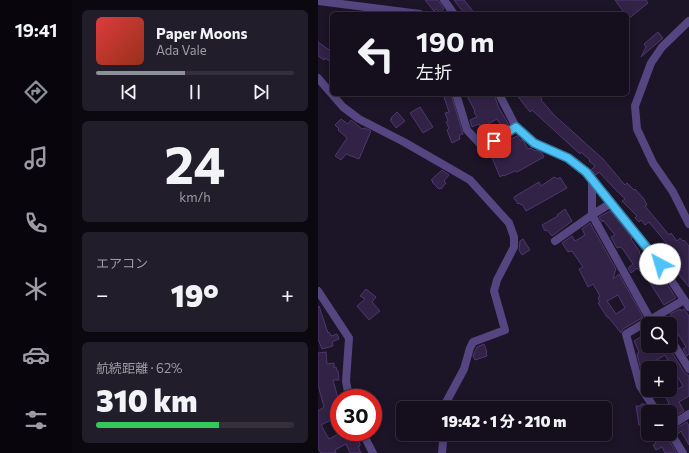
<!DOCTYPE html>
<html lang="ja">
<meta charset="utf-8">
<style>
body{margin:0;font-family:Commissioner,"Noto Sans JP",sans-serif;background:#221d2a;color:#f1f3f6;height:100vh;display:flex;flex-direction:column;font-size:15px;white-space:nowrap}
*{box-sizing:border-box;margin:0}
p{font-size:13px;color:#9d9ca4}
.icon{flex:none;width:22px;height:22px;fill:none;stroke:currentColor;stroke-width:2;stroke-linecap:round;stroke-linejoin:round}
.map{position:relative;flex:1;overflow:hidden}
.panel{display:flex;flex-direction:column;gap:10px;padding:10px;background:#0c0810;width:246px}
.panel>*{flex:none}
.hud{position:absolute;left:12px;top:12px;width:299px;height:84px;border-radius:6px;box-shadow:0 2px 10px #0003,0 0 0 1px #342f3b;background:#150f1d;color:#f1f3f6;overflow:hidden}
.fabs{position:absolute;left:323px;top:317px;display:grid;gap:8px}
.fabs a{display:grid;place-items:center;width:36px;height:36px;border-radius:6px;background:#150f1d;box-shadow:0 2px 10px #0003,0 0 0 1px #342f3b;font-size:20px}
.speed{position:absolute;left:12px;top:389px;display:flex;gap:8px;font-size:20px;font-weight:700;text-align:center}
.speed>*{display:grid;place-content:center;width:52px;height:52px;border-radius:50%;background:#150f1d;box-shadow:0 2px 10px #0003,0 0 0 1px #342f3b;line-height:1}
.speed .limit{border:6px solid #d22;background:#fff;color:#111}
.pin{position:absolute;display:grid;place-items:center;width:34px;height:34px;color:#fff;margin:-17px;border-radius:8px;box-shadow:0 2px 6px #0006}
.me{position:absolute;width:44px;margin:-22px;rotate:321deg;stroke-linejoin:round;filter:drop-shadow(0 0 3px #0008)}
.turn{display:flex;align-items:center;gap:14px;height:84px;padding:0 20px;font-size:18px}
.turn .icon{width:52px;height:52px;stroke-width:2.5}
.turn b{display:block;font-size:28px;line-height:34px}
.big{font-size:30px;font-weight:800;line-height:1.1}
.panel .widget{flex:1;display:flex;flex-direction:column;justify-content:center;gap:6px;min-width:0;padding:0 14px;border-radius:6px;background:#221d2a}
.panel .dial{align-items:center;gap:0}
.dial b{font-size:52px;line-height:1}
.song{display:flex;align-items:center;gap:12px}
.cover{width:48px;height:48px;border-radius:6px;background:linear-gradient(135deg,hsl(0 70% 55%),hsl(10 70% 35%))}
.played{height:4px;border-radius:2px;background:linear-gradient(90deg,#8c9099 45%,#342f3b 45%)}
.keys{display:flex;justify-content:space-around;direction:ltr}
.heat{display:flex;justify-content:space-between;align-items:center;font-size:22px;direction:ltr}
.charge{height:6px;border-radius:3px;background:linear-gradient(90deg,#34c759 62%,#342f3b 0)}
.trip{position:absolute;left:78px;top:401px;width:216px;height:40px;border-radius:6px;background:#150f1d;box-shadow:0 2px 10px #0003,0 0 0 1px #342f3b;font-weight:800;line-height:40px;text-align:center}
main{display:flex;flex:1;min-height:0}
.dock{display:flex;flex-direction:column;width:72px;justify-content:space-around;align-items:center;background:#08060c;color:#9d9ca4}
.dock .icon{width:28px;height:28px}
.dock .on{color:#8c9099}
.dock b{font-size:18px;color:#f1f3f6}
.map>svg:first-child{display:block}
</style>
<main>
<nav class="dock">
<b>19:41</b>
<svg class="icon on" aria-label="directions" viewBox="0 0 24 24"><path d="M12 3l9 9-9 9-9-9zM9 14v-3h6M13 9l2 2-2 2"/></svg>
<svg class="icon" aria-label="music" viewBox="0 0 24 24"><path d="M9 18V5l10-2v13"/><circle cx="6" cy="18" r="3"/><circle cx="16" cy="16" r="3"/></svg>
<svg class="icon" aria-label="phone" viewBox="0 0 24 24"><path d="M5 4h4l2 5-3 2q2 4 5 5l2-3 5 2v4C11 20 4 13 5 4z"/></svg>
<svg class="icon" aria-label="climate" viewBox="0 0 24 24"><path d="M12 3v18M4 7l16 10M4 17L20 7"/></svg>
<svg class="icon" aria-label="car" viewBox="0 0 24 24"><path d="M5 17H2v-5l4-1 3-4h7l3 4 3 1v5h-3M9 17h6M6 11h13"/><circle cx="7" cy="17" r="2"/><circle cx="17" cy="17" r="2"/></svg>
<svg class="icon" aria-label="filters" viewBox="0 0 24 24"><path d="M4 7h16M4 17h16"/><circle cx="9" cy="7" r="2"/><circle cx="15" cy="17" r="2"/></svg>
</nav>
<section class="panel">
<div class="widget">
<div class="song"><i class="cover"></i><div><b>Paper Moons</b><p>Ada Vale</p></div></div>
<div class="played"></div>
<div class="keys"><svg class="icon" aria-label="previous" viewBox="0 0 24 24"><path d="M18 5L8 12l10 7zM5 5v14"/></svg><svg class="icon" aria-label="pause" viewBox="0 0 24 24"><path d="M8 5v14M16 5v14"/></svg><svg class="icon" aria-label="next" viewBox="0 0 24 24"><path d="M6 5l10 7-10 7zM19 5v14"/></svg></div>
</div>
<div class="widget dial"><b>24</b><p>km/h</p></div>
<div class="widget"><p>エアコン</p>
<div class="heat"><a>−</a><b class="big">19°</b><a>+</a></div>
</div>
<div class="widget"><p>航続距離 · 62%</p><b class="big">310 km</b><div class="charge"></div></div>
</section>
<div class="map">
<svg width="371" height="453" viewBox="0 0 371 453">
<rect width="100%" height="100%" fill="#1c1427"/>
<!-- building -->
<g fill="#322246" stroke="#4f376f" fill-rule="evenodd">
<polygon points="107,0 120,0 126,9 122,12 118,9 116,11"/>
<polygon points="136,0 146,0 157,14 147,14"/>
<polygon points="297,0 328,0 330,3 309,20 309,14 307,14"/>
<polygon points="340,32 345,38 323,57 328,47 326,44"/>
<polygon points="0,42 14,52 14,63 7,58 6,60 0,56"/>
<polygon points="125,94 133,94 145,134 141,135 142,139 134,143 129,130 131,128 128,122 130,121 127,113 131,112"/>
<polygon points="148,94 176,94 181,108 191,125 185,128 179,119 170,124 175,134 169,138 161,124 154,127 152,120 159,117 156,112 157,111"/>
<polygon points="198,94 220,94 224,99 223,100 236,115 285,159 307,185 309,183 316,190 317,189 326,199 329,205 327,206 351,235 353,233 359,241 362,238 365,241 366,240 371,246 371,287 345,255 343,257 340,252 349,244 331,222 327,225 323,220 321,222 317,218 319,216 304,201 307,199 295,187 281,172 278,175 273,170 277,166 271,161 272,160 263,152 262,154 214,110 212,112"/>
<polygon points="102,107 115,127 105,133 92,113"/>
<polygon points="79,112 87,121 78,128 72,120 74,119 73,118"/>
<polygon points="23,119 30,124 33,120 44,129 47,128 53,131 41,159 28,154 23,160 17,156 29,138 20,130 21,129 17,125"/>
<polygon points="199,136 202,140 205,140 210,149 213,148 217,151 218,150 224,153 226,157 199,172 197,171 186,176 185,175 182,177 173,155 181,149 179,146"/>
<polygon points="124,170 131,175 126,181 128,183 123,189 122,188 121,189 114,182 115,181 113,180"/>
<polygon points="236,177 240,179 242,177 249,188 208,211 204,204 203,205 201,203 200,204 196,198 196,197 221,182 223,186"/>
<polygon points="247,209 254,221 234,236 229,230 227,231 224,225 240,216 239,215"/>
<polygon points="292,211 314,238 313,239 322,252 321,253 335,272 337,275 338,274 344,282 347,281 358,298 346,305 327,275 326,276 319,268 313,273 310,268 315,264 304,248 302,247 299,248 293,237 297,235 285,220 284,222 281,217"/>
<path d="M272 223 298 269 295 279 301 274 324 315V318L305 329 303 333 290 317H289L280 303 282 302 280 298 282 296 275 284 270 287 261 269 265 267 254 251 250 252 244 243 254 236 257 241 267 235 264 229ZM300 295 307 308 298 314 289 301Z"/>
<polygon points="205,239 212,250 204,255 201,250 202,241"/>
<polygon points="48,289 58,297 54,302 62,311 51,320 39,306 47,299 42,296"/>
<polygon points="1,306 10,333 11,332 13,336 19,334 21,339 14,342 15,346 4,349 0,339 0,307"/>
<polygon points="362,309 363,311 366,309 371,316 371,354 369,356 365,349 368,347 359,332 355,334 352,333 352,326 358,322 352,314"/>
<polygon points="324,336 326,341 330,339 330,346 350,346 366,372 371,376 371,396 361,402 366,411 355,417 347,406 351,403 343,390 352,390 353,393 365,386 347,355 337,361 341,368 330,368 330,386 325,378 319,354 321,352 316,341"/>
<polygon points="166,344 169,352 168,353 169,356 157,360 155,356 159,347"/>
<polygon points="8,352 9,364 16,363 16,368 18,367 19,371 20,371 21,380 15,380 20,398 21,398 21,432 15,419 3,425 11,439 24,432 31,432 32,435 36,433 42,444 42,446 40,447 43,453 32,453 28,444 17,450 18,453 3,453 0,448 0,411 6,407 0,385 0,353"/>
<polygon points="323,404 327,404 331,409 330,424 321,425 318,406 323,406"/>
<polygon points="369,422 371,426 371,445 363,431 360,434 357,429"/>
<polygon points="332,434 345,434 347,437 348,436 359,453 347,453 344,447 338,450 335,445 338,443"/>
</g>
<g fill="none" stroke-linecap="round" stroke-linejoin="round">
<!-- minor -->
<g stroke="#554580" stroke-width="8">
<polyline points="126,0 136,14"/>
<polyline points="0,1 102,14"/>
<polyline points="371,21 344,47 333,63 317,106 319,129 335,163 355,192 371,224"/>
<polyline points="0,78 25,107 41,119 86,142 152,180 191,223 196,237 196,247 179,280 176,291 187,330 155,342 152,348 146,369 125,408"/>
<polyline points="138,94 149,130 165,147 198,127"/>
<polyline points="181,94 198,127 216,143 250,158 268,172 342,264 371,307"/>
<polyline points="293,203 274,215 332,319"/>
<polyline points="237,241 274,215 274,179"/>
<polyline points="0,291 31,338 28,381 31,398"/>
<polyline points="352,338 371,369"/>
<polyline points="339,412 322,386 308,334 366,300"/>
<polyline points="352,426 371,414"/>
<polyline points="44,432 55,453"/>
<polyline points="352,432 365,453"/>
<polyline points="123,434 125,442 124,453"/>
</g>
</g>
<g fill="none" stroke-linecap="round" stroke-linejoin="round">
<defs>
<polyline id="route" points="176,141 198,127 216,143 250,158 268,172 342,264"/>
</defs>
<!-- route casing -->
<use href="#route" stroke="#337fa1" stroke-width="10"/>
<!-- route -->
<use href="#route" stroke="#4fc3f7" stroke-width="7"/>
</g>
</svg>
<div class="fabs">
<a><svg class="icon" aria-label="search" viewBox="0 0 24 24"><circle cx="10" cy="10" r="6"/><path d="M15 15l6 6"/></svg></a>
<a>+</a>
<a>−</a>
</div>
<div class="speed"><div class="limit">30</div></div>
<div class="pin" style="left:176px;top:141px;background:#d93025"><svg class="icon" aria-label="arrive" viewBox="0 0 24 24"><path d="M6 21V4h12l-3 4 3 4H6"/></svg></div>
<svg class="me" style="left:342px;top:264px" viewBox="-20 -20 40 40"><circle r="19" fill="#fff"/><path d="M0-13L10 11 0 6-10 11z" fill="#4fc3f7"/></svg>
<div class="trip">19:42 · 1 分 · 210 m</div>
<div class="hud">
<div class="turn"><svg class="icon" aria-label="left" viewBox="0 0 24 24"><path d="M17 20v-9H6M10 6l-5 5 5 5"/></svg><div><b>190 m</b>左折</div></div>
</div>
</div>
</main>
